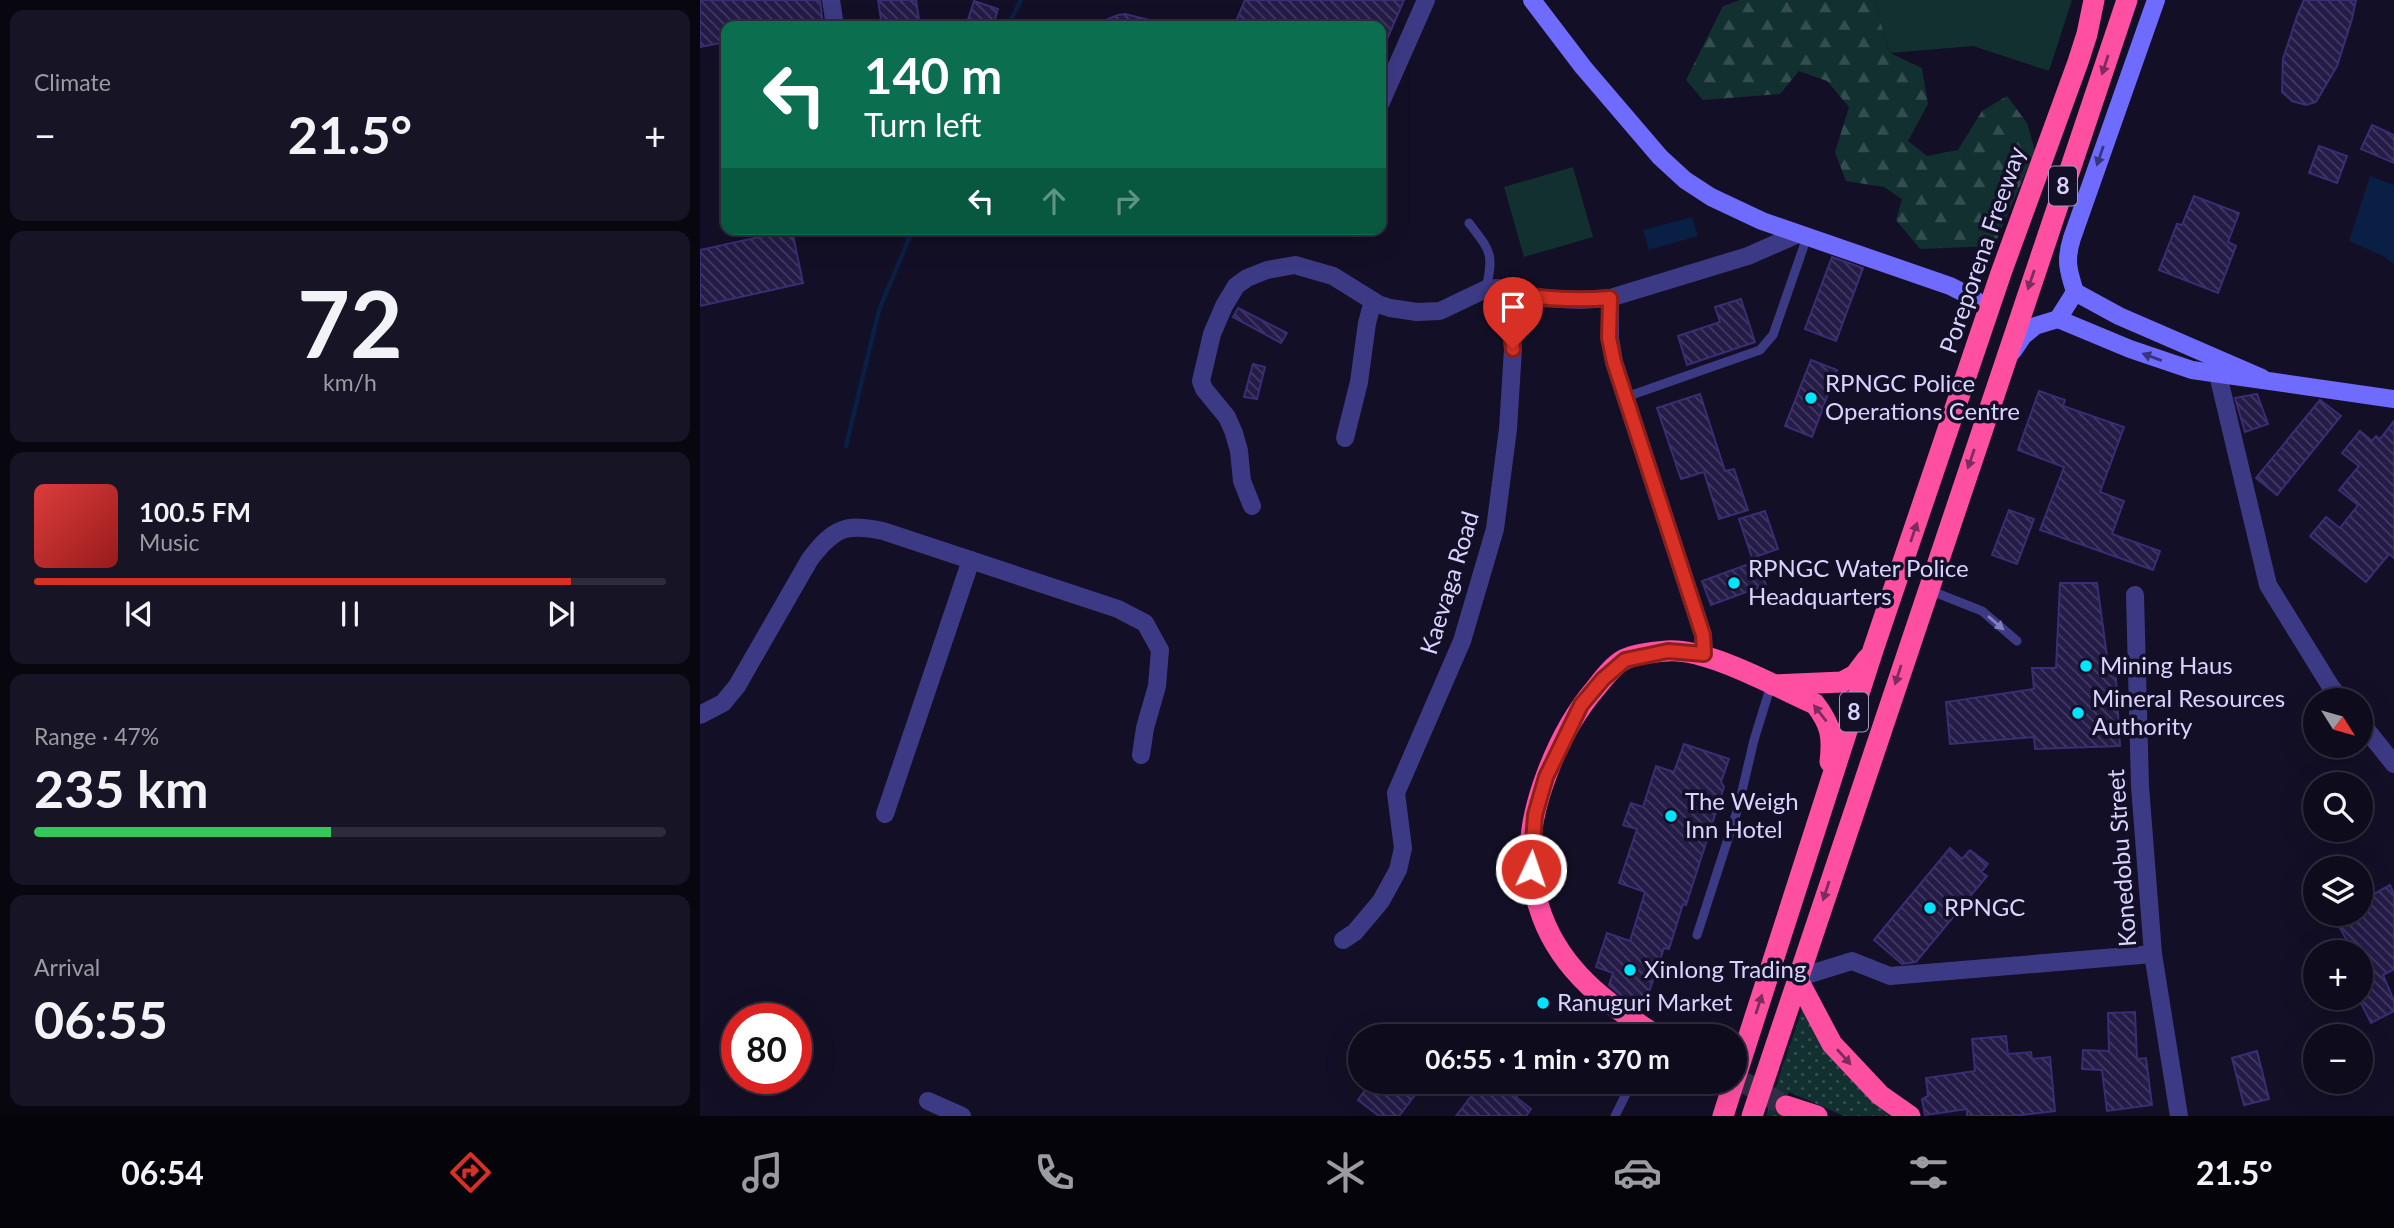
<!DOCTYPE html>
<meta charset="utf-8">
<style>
body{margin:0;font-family:Lato,sans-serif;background:#171425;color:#f1f3f6;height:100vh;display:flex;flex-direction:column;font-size:26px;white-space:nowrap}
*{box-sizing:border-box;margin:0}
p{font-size:23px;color:#9b9ba3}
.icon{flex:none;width:38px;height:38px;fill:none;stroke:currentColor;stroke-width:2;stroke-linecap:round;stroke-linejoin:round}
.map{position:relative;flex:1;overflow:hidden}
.sheet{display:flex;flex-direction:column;gap:10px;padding:10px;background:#08060f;width:700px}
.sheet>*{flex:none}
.guide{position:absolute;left:21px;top:21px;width:665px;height:214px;border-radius:14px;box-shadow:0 7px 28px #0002,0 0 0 2px #2e2b3b;background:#0b6e4f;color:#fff;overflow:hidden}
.needle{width:46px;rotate:127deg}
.buttons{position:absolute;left:1603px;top:688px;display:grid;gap:14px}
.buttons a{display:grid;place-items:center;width:70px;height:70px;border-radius:50%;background:#0e0b1c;box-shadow:0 7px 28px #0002,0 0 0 2px #2e2b3b;font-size:35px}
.speed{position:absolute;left:21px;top:1003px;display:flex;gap:14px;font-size:35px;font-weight:700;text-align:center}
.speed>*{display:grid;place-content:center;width:91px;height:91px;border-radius:50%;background:#0e0b1c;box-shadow:0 7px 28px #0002,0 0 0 2px #2e2b3b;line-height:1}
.speed .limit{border:10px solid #d22;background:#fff;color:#111}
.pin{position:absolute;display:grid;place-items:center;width:60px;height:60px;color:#fff;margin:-72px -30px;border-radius:50% 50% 50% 0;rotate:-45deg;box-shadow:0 0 7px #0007}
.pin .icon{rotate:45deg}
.me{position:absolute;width:77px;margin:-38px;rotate:3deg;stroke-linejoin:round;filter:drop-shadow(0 0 5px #0008)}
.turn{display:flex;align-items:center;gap:24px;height:147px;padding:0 28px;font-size:32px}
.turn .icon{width:91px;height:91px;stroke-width:2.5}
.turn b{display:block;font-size:49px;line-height:60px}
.lanes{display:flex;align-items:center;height:66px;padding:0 28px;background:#0003;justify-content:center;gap:35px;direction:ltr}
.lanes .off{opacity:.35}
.big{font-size:52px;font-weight:700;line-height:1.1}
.sheet .card{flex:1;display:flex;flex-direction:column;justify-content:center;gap:10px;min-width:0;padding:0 24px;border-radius:14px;background:#171425}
.sheet .dial{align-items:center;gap:0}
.dial b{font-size:91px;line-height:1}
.song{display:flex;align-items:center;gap:21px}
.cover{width:84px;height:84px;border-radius:10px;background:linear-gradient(135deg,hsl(0 70% 55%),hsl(0 70% 35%))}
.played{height:7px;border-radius:4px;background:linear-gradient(90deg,#d93025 85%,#2e2b3b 85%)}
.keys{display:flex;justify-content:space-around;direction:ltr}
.heat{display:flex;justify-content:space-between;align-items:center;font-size:38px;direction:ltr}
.charge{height:10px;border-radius:5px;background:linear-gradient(90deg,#34c759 47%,#2e2b3b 0)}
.trip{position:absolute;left:648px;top:1024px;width:399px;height:70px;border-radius:35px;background:#0e0b1c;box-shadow:0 7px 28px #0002,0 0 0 2px #2e2b3b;font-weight:700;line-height:70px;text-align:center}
.dock{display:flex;height:112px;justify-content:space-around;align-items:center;background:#06040b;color:#9b9ba3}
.dock .icon{width:49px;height:49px}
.dock .on{color:#d93025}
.dock b{font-size:32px;color:#f1f3f6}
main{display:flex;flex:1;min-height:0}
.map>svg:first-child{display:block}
</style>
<main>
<section class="sheet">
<div class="card"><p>Climate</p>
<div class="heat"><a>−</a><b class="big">21.5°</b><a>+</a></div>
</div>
<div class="card dial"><b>72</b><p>km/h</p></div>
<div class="card">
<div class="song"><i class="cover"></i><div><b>100.5 FM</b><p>Music</p></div></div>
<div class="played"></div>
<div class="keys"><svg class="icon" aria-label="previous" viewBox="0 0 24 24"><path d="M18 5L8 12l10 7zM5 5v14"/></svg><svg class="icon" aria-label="pause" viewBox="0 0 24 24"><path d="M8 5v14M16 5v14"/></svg><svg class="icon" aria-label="next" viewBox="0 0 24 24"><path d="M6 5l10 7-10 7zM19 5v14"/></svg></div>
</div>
<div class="card"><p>Range · 47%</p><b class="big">235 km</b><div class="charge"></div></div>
<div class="card"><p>Arrival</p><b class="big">06:55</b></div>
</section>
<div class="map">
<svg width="1694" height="1116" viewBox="0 0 1694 1116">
<defs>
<pattern id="grass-dots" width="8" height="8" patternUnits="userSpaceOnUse" patternTransform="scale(1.75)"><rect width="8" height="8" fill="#12302f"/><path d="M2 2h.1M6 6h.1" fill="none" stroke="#344d4e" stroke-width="1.8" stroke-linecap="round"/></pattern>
<pattern id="forest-firs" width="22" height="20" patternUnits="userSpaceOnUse" patternTransform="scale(1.75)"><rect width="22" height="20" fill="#12302f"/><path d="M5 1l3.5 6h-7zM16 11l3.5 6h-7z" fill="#344d4e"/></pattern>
<pattern id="building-back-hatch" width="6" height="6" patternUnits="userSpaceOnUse" patternTransform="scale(1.75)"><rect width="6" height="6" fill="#241b47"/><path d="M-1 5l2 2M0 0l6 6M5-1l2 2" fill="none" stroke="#433b63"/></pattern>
</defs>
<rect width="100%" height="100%" fill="#130f26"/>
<!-- grass -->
<polygon fill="url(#grass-dots)" points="1103,1006 1199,1116 1144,1116 1089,1092 1082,1114 1086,1116 1066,1116"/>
<!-- forest -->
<polygon fill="url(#forest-firs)" points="1040,0 1174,0 1190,53 1222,68 1228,104 1208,141 1227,156 1258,150 1282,111 1307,96 1327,123 1335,151 1294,246 1220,249 1196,220 1202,199 1184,187 1146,181 1135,152 1149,107 1127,81 1099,71 1080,94 1003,100 986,80 1023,6"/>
<!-- park -->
<g fill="#12302f">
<polygon points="1174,0 1372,0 1349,71 1273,46 1190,53"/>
<polygon points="873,167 893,237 824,257 804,187"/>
</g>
<!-- water -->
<g fill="#0a1f44">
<polygon points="1670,176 1694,185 1694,264 1683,256 1649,241"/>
<polygon points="992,217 998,236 949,250 943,230"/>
</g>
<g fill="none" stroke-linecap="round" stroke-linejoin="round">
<!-- stream -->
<g stroke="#0a1f44" stroke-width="4.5">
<polyline points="308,26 321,0"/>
<polyline points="146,446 179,310 213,229"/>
</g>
</g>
<!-- building -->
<g fill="url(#building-back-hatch)" stroke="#3b2d73" stroke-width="2">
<polygon points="0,0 120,0 123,25 26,26 26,42 0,47"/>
<polygon points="178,0 216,0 220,26 182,26"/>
<polygon points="545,0 704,0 681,53 681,26 534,26"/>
<polygon points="1604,0 1656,0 1652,19 1637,66 1616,102 1606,105 1592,101 1582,92 1583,59 1597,16"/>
<polygon points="274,1 298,9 293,26 266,26"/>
<polygon points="425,14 457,22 456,26 391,26 418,15"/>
<polygon points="1672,125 1694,135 1694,163 1661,149"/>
<polygon points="1619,146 1647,156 1637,183 1609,173"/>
<polygon points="1494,196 1539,213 1528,242 1536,246 1518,293 1459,270 1477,224 1482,225"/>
<polygon points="92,230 103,283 0,306 0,250"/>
<polygon points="1132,257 1163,268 1136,341 1105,329"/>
<polygon points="1041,299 1055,342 987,365 978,336 1020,322 1015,307"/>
<polygon points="538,308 587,333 581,343 533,317"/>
<polygon points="1111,360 1137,370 1112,437 1085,426"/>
<polygon points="553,364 565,367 557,399 544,397"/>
<polygon points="1339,391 1365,400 1363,406 1424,427 1400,492 1424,501 1412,534 1460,551 1453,570 1340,530 1364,467 1318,450"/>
<polygon points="1000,394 1025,471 1034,469 1048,510 1019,519 1004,472 981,479 957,408"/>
<polygon points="1557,394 1568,424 1545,432 1535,398"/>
<polygon points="1620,400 1641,416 1577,495 1556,478"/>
<polygon points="1694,421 1694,558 1689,554 1666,582 1610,536 1626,517 1640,528 1658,505 1639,490 1659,466 1642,453 1660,431 1672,441 1676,436 1680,439"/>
<polygon points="1309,510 1334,519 1317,564 1292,555"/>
<polygon points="1065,511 1078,549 1052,558 1039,519"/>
<polygon points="1057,561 1066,585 1011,605 1002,581"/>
<polygon points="1360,583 1397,583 1408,664 1415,663 1420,746 1335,749 1334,737 1250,744 1246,702 1334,689 1332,668 1356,668"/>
<polygon points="984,744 1029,759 1021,782 1024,787 986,905 983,904 969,949 964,948 945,1004 924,998 909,985 913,973 896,967 907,933 930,941 945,892 919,883 937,829 923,825 931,803 943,807 956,766 974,772"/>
<polygon points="1250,848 1262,859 1270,850 1288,864 1281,872 1287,876 1216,962 1202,964 1174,940"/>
<polygon points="1690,885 1694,894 1694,969 1683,975 1694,1001 1694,1011 1671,1023 1661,1003 1661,952 1653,952 1639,926 1661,914 1661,901"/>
<polygon points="1435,1012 1437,1059 1446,1058 1452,1105 1407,1111 1402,1070 1382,1069 1383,1050 1409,1051 1408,1013"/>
<polygon points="1306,1036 1308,1054 1331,1052 1332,1059 1350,1057 1355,1111 1313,1116 1267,1116 1267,1109 1225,1115 1222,1099 1228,1096 1226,1078 1275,1071 1272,1039"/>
<polygon points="1557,1051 1569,1099 1544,1105 1532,1058"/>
<polygon points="671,1082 725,1082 699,1116 679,1116 658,1100"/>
<polygon points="782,1082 808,1082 821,1091 816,1097 831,1109 826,1116 756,1116"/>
</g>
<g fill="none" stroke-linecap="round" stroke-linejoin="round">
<!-- highway-tunnel -->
<polyline stroke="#312d47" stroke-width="21" stroke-dasharray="21 10" stroke-linecap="butt" points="1034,1077 1086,1106"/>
<!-- lane -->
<g stroke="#3d3a85" stroke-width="9">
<path d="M769 223C791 252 794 253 786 289"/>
<polyline points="926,397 1060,350 1073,335 1107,237"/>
<polyline points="1229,590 1282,611 1317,641"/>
<polyline points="997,935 1038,808 1054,740 1071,685"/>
<polyline points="915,1116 932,1082"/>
</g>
<!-- street -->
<g stroke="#3d3a85" stroke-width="18">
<polyline points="131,0 135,26"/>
<polyline points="681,102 726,0"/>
<polyline points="910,298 910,338 914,362 1003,635 1004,654"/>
<polyline points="1513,361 1519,379 1568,585 1631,687 1642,700"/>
<polyline points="645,438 659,382 667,323 673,301"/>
<polyline points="552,506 542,481 539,451 534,433 527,417 504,389 501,381 512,334 524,306 536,286 547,278 567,270 595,265 633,276 678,304 690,308 717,312 740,311 786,289 798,288 808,292 841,298 880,300 910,298 1048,256 1098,234"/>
<polyline points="1435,595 1440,786 1453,954 1479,1116"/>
<path d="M0 715 23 703 37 686 110 559C134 528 145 523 183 531L418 609 445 623 460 650 457 686 445 728 441 755"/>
<polyline points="1661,723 1694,764"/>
<polyline points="185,814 271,560"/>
<polyline points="643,940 655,932 681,901 698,870 703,848 696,793 762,641 795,529 808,429 813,349 808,292"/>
<polyline points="1097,978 1152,961 1190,976 1453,954"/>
<polyline points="228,1101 262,1116"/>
</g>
<!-- secondary -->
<g stroke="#6f6bff" stroke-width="18">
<polyline points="832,0 883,67 960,157 985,180 1011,197 1062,221 1250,286 1270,296 1289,310"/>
<path d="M1456 0 1372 238C1365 260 1368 270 1375 292L1419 316 1562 378"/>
<polyline points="1358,319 1430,349 1492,370 1694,399"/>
<polyline points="1313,351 1323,336 1335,326 1358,319 1375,292"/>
</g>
<!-- highway -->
<g stroke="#ff4fa3" stroke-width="21">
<polyline points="1073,685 1142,682 1155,675 1167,659"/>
<polyline points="1097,978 1132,1044 1180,1095 1210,1116"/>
<path d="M957 1036C909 1005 863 973 842 916 837 902 832 884 831 870 824 813 859 731 895 689 903 679 913 665 925 659 936 654 955 652 967 651 1008 648 1076 687 1115 704 1131 725 1133 736 1130 762"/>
<polyline points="1086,1106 1117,1116"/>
<polyline points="1023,1116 1173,650 1301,273 1378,62 1387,34 1394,0"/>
<polyline points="1052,1116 1427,0"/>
</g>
</g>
<!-- one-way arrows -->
<defs><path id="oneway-solid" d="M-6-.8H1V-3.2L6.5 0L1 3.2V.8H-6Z" transform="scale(1.75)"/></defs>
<g fill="#7d2c5e">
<use href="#oneway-solid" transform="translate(1405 65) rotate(108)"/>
<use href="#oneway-solid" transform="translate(1331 280) rotate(109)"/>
<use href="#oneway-solid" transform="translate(1271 459) rotate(109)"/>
<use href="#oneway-solid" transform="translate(1214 532) rotate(-71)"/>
<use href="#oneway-solid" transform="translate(1198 675) rotate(108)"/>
<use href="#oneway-solid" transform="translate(1120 713) rotate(-128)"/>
<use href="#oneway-solid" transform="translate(1126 891) rotate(108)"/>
<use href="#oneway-solid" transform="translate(1059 1004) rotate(-72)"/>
<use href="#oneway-solid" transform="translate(1144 1057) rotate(48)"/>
</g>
<g fill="#38347d">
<use href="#oneway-solid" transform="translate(1400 156) rotate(109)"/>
<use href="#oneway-solid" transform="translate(1452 357) rotate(-160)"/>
</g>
<use fill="#837fbc" href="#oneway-solid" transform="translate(1296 623) rotate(41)"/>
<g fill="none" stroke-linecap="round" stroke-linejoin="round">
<defs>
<path id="route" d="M813 349 808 292C842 299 875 301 910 298L909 338 914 362 1003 635 1004 654 968 651 925 660 903 679 881 705 846 777 835 815 831 869"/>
</defs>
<!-- route casing -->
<use href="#route" stroke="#8d1f18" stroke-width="18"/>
<!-- route -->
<use href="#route" stroke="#d93025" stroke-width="12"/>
</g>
<!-- markers -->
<g fill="#00e5ff" stroke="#130f26" stroke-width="2.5">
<circle cx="1111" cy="398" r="7"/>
<circle cx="1034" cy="583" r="7"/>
<circle cx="1386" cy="666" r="7"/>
<circle cx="1378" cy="713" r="7"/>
<circle cx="971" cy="816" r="7"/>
<circle cx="1230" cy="908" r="7"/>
<circle cx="930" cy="970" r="7"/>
<circle cx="843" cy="1003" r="7"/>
</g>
<g text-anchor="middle" stroke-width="7" stroke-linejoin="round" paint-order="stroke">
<!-- shield labels -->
<g fill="#130f26" stroke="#9e99be" stroke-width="2">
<rect x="1349" y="166.5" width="28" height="39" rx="5"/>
<rect x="1140" y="692.5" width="28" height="39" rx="5"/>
</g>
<g font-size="23" font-weight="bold" fill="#d9d4ff">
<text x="1363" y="194">8</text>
<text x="1154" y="720">8</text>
</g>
<!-- street labels -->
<g font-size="24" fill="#d9d4ff" stroke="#130f26">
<text transform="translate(1283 250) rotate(-71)" y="8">Poreporena Freeway</text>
<text transform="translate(750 583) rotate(-73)" y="8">Kaevaga Road</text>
<text transform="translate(1422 858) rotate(-94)" y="8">Konedobu Street</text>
</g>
<!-- poi labels -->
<g font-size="24" fill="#d9d4ff" stroke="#130f26" text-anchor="start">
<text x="1125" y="392">RPNGC Police<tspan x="1125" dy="28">Operations Centre</tspan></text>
<text x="1048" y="577">RPNGC Water Police<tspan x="1048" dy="28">Headquarters</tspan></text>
<text x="1400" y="674">Mining Haus</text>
<text x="1392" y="707">Mineral Resources<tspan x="1392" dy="28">Authority</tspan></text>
<text x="985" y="810">The Weigh<tspan x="985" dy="28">Inn Hotel</tspan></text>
<text x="1244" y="916">RPNGC</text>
<text x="944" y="978">Xinlong Trading</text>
<text x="857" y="1011">Ranuguri Market</text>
</g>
</g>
</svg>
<div class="buttons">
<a><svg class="needle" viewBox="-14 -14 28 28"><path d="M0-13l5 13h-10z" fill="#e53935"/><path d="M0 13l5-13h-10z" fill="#9b9ba3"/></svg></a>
<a><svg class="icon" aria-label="search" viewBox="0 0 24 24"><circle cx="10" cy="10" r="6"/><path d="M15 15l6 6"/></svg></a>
<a><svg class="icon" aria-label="layers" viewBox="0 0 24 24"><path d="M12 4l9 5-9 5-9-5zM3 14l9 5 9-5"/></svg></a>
<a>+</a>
<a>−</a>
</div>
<div class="speed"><div class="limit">80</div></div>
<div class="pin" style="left:813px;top:349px;background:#d93025"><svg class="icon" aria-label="arrive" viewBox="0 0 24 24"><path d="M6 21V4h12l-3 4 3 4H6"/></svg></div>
<svg class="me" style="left:831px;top:869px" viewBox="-20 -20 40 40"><circle r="17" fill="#d93025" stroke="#fff" stroke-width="3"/><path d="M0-11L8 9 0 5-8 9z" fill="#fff"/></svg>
<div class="trip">06:55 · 1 min · 370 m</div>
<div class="guide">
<div class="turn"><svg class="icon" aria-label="left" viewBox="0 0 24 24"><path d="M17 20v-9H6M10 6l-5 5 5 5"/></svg><div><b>140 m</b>Turn left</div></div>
<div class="lanes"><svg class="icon" aria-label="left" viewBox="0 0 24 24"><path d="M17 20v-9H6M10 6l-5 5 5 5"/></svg><svg class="icon off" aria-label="ahead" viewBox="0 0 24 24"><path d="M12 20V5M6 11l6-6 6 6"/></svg><svg class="icon off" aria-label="right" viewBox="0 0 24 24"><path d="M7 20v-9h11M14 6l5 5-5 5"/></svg></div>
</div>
</div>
</main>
<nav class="dock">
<b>06:54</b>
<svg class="icon on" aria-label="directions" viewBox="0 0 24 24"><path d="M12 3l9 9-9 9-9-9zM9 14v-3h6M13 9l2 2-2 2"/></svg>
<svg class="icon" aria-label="music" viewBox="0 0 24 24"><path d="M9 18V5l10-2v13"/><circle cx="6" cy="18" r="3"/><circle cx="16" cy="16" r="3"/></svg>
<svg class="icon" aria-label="phone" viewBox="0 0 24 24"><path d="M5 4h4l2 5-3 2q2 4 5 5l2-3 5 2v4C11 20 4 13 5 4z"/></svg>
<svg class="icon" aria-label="climate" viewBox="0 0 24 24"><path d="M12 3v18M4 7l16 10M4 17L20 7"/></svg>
<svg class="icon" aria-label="car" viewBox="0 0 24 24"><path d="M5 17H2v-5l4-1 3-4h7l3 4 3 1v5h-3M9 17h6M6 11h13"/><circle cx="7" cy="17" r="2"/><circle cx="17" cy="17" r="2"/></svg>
<svg class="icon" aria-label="filters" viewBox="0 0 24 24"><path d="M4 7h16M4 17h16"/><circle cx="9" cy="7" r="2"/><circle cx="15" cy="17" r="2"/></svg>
<b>21.5°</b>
</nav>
